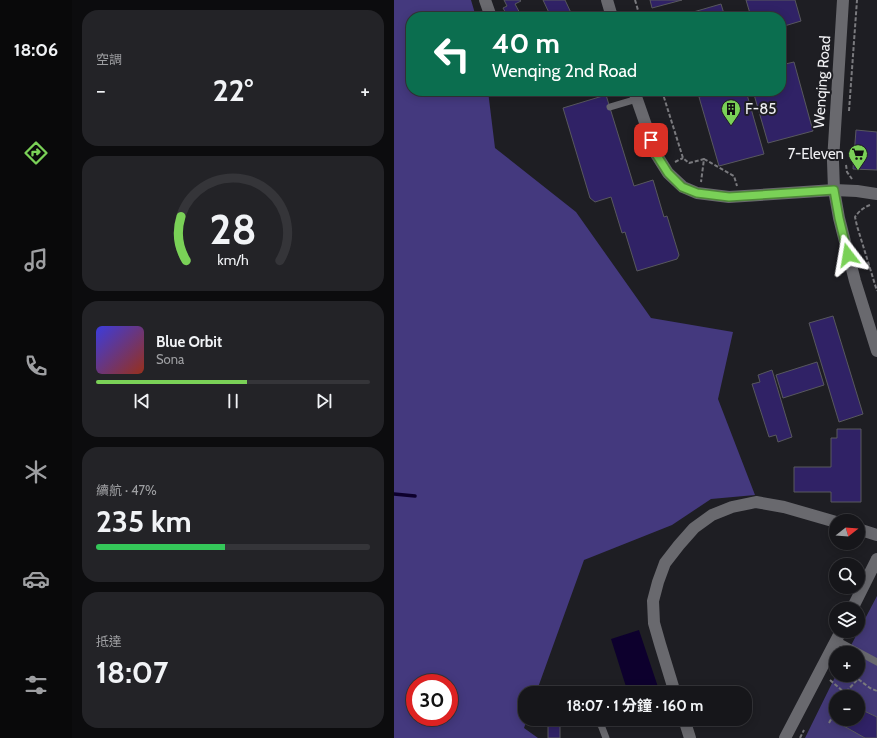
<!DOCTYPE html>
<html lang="zh-TW">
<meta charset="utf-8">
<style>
body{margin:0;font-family:Cabin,"Noto Sans TC",sans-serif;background:#232327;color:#f1f3f6;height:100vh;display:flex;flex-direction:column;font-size:15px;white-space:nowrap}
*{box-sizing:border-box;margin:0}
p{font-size:13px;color:#9e9fa2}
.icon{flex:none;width:22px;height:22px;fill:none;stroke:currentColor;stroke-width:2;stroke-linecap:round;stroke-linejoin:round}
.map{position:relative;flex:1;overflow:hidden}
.panel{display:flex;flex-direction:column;gap:10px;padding:10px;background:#0c0c0e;width:322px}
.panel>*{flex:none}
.top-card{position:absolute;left:12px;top:12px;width:380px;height:84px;border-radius:16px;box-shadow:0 2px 10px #0003,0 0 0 1px #353539;background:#0b6e4f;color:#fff;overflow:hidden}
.needle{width:26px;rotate:73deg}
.fabs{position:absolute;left:435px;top:514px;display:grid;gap:8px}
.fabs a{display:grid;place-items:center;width:36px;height:36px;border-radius:50%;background:#16161a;box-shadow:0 2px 10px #0003,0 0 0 1px #353539;font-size:20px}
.speed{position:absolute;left:12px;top:674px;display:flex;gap:8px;font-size:20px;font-weight:700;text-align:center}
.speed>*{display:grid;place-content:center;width:52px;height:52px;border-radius:50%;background:#16161a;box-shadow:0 2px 10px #0003,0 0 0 1px #353539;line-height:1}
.speed .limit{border:6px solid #d22;background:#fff;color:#111}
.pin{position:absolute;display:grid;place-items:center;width:34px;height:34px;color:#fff;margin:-17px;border-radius:8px;box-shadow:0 2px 6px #0006}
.me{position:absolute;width:44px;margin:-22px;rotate:346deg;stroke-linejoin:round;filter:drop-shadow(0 0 3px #0008)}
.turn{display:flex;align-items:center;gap:14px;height:84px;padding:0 20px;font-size:18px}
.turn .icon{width:52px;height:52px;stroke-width:2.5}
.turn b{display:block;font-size:28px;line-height:34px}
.big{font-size:30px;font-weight:700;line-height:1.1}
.panel .widget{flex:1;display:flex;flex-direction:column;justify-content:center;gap:6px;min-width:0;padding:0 14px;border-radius:16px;background:#232327}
.panel .dial{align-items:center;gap:0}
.dial svg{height:104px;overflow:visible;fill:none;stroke:#353539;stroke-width:7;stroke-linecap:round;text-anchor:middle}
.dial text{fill:#f1f3f6;stroke:none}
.song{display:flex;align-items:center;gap:12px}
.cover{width:48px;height:48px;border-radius:6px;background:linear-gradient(135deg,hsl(240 70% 55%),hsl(10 70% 35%))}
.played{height:4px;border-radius:2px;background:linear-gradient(90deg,#7ad157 55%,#353539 55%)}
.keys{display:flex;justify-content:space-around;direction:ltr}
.heat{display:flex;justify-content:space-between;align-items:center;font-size:22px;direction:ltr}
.charge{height:6px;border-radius:3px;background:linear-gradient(90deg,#34c759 47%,#353539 0)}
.trip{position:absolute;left:124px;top:686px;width:234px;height:40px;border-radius:16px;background:#16161a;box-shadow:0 2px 10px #0003,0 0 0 1px #353539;font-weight:700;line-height:40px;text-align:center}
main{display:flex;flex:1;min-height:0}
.dock{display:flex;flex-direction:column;width:72px;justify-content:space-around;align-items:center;background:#09090a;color:#9e9fa2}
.dock .icon{width:28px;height:28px}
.dock .active{color:#7ad157}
.dock b{font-size:18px;color:#f1f3f6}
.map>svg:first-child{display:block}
</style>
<main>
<nav class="dock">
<b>18:06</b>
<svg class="icon active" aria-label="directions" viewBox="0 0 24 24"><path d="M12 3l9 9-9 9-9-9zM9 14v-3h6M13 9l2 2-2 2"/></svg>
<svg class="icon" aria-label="music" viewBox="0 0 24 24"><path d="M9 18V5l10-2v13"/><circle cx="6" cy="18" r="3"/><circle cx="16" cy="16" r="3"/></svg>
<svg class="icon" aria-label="phone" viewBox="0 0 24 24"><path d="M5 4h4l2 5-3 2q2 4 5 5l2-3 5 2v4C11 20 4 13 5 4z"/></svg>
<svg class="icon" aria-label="climate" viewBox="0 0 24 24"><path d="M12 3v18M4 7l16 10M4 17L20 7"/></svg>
<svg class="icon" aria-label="car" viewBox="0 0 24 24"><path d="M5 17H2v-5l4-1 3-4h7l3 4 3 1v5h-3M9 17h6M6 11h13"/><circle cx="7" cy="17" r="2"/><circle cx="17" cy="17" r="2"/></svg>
<svg class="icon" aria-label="filters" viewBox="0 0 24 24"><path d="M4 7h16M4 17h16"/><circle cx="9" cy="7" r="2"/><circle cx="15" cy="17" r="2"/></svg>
</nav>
<section class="panel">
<div class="widget"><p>空調</p>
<div class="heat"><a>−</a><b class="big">22°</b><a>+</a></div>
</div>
<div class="widget dial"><svg viewBox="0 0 100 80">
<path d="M14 69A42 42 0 1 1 86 69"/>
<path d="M14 69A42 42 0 0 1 10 35" stroke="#7ad157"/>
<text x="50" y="56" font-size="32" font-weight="700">28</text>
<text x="50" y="72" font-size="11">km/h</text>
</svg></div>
<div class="widget">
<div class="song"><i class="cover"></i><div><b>Blue Orbit</b><p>Sona</p></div></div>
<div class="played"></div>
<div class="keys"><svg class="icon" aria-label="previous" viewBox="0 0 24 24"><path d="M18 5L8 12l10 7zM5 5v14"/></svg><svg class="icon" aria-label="pause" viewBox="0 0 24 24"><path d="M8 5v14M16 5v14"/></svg><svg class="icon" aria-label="next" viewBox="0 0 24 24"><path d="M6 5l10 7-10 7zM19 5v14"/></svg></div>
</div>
<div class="widget"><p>續航 · 47%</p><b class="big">235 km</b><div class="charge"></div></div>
<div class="widget"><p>抵達</p><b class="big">18:07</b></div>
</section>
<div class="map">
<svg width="483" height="738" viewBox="0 0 483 738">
<rect width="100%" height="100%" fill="#1e1e23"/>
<!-- green -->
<path fill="#433977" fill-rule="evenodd" d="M483 596V738H411L442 675H464V653H453ZM442 697H464V719H442Z"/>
<!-- forest -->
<path fill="#44397e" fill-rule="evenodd" d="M0 0H77L82 17H17V91H94L101 148 182 212 257 318 339 332 324 399 361 495 317 499 278 525 190 560 142 693H131V719H133L130 728 144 738H0ZM21 683H55V717H21Z"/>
<!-- water -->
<polygon fill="#0d002d" points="245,630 266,693 234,693 217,639"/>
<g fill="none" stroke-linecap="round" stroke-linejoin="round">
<!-- stream -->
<polyline stroke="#0d002d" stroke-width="3.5" points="0,494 21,496"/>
</g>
<!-- building -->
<g fill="#302266" stroke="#58585e">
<polygon points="110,0 126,0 127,1 121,4 128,17 114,17 109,8 113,6"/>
<polygon points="149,0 171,0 179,17 157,17"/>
<polygon points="256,0 288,0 258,8"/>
<polygon points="352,0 401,0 407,21 387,27 387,17 357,17"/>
<polygon points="327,4 331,17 282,17"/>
<polygon points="400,62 419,131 374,143 359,91 387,91 387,65"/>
<polygon points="328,91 352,91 370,154 325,166 305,97"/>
<polygon points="212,95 240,186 259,180 270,217 273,216 285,255 283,259 243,271 231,232 228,233 217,197 201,202 196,198 169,108"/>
<polygon points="462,130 483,132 483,170 459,169"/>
<polygon points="439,316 469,414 445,422 415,323"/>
<polygon points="423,362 430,385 389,398 382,375"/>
<polygon points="378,370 398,437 384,442 382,435 375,437 358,384 366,382 364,375"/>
<polygon points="443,429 467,429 467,502 437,502 437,492 400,492 400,467 437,467 437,438 443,438"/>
<polygon points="464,707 468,710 483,717 483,738 471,738 448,725 452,719 464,719"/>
<rect x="154" y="722" width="12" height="16"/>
</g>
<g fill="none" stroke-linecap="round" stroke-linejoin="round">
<!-- path -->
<g stroke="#7a7a7e" stroke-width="2" stroke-dasharray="4 2" stroke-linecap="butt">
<polyline points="241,0 246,17"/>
<polyline points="268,91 289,158 295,163 310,159 307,182"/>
<polyline points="455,111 463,0"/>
<polyline points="310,159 340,176 343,186"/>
<polyline points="281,162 289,158"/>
<polyline points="452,165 453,172 458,179"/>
<path d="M476 205C470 207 465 211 461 217L463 226 483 291"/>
<polyline points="464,625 468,617"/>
<polyline points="436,680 451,693"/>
<polyline points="449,697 451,693 464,679 476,688 483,691"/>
<polyline points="435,723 442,710"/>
<polyline points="406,738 410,730"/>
</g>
<!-- lane -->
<g stroke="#69696e" stroke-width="7">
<polyline points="216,107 243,99"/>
<polyline points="442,640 483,662"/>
<polyline points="197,719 207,725 212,738"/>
<polyline points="171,723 193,719"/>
</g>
<!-- street -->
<g stroke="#69696e" stroke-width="12">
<polyline points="91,0 97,17"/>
<polyline points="213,0 218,17"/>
<polyline points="449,0 439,161 440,190 445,218 461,281 483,351"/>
<polyline points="240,91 262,154 274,173 289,187 303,193 335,197 440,190 463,191 483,194"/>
<polyline points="464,529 483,535"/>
<polyline points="458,609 483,559"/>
<polyline points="281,693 266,644 260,623 259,601 264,582 271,563 285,545 300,528 318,515 338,507 362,502 390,507 442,522"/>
<polyline points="290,719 296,738"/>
<polyline points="391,738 447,631"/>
</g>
</g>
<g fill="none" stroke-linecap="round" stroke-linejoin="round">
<defs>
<polyline id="route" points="257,140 262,154 274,173 288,187 303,193 335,197 440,190 445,218 454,255"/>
</defs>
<!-- route casing -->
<use href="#route" stroke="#4f8839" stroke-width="10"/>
<!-- route -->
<use href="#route" stroke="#7ad157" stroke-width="7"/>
</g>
<!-- icons -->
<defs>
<symbol id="building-pin" viewBox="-11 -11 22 30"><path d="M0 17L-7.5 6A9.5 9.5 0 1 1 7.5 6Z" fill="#7ad157" stroke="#1e1e23"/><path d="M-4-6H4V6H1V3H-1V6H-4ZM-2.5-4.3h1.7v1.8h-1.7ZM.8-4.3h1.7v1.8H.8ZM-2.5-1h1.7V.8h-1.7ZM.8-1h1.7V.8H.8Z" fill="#111"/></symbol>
<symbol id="supermarket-pin" viewBox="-11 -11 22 30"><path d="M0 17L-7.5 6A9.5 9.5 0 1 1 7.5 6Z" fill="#7ad157" stroke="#1e1e23"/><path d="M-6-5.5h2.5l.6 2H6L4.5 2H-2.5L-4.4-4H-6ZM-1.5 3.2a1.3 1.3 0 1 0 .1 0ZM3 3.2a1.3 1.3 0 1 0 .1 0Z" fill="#111"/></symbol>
</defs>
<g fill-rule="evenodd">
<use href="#building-pin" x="326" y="98" width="22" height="30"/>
<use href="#supermarket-pin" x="453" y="143" width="22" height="30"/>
</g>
<g text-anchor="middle" stroke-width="4" stroke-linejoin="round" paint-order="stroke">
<!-- street labels -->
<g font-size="15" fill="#efeff2" stroke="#1e1e23">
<text transform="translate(428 82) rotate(-86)" y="5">Wenqing Road</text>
</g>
<!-- poi labels -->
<g font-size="15" fill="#efeff2" stroke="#1e1e23" text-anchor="start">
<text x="351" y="114">F-85</text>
<text x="450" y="159" text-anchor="end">7-Eleven</text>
</g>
</g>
</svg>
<div class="fabs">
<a><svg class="needle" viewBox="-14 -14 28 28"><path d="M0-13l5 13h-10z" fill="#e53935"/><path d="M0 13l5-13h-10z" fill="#9e9fa2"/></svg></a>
<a><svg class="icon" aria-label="search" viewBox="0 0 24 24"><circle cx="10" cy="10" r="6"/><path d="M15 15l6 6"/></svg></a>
<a><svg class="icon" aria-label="layers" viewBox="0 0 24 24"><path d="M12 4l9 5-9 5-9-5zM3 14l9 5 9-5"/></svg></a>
<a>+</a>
<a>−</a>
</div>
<div class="speed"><div class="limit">30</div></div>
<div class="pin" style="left:257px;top:140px;background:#d93025"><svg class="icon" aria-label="arrive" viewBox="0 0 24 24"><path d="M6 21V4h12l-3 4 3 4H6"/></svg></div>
<svg class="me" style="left:454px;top:255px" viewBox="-20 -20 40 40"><path d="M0-17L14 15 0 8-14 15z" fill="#7ad157" stroke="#fff" stroke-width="4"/></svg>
<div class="trip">18:07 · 1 分鐘 · 160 m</div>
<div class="top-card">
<div class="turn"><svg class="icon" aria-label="left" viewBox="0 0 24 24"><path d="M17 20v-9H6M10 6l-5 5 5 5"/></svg><div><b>40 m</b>Wenqing 2nd Road</div></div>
</div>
</div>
</main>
